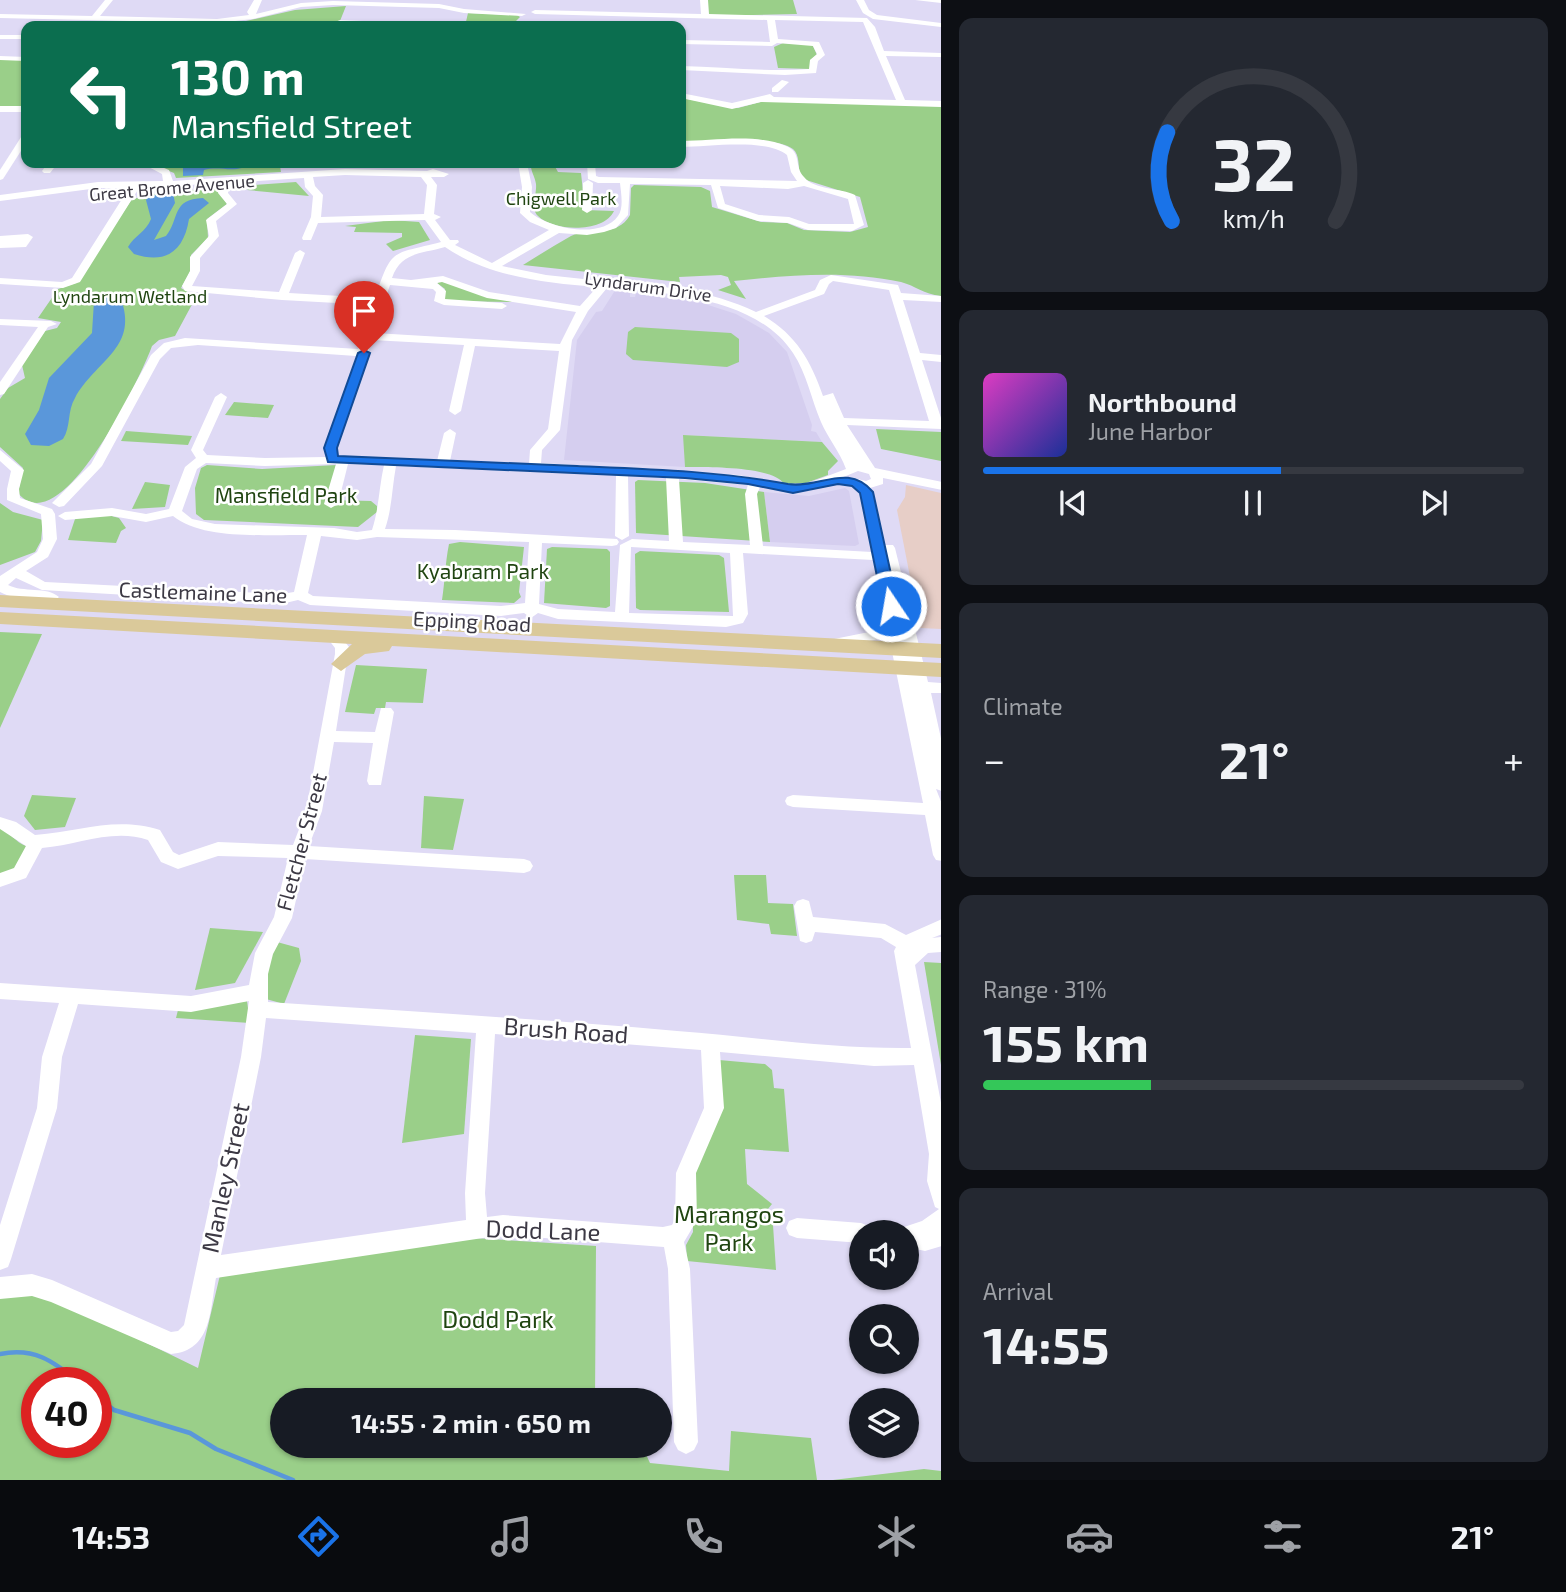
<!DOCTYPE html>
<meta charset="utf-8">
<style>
body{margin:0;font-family:"Exo 2",sans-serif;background:#242831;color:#f1f3f6;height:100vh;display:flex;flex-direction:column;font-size:26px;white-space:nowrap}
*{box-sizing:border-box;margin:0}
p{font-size:23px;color:#9ea1a6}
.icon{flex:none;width:38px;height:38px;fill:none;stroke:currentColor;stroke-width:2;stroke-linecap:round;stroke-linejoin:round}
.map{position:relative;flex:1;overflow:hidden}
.side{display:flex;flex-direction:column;gap:18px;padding:18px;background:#0d0f14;width:625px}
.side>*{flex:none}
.banner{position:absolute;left:21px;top:21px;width:665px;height:147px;border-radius:14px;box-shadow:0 2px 5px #0004;background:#0b6e4f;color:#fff;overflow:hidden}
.fabs{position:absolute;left:849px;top:1220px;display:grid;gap:14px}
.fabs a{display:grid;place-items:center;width:70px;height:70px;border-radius:50%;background:#171b24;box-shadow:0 2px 5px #0004;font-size:35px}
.speed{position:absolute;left:21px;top:1367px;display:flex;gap:14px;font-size:35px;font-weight:700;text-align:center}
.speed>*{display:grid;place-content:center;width:91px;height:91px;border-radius:50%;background:#171b24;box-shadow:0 2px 5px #0004;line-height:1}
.speed .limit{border:10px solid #d22;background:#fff;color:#111}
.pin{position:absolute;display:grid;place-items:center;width:60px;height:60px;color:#fff;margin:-72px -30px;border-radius:50% 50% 50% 0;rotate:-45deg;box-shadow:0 0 7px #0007}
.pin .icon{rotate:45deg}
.me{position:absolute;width:77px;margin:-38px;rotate:348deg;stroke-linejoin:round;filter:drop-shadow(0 0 5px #0008)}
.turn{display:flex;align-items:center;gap:24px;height:147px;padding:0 35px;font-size:32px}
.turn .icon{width:91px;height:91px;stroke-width:2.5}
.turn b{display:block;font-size:49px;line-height:60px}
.big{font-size:52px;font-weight:700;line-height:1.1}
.side .widget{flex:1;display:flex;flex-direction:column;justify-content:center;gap:10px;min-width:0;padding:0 24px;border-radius:14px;background:#242831}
.side .dial{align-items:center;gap:0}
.dial svg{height:182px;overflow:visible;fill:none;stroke:#363941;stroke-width:7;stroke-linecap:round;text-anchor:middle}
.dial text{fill:#f1f3f6;stroke:none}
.song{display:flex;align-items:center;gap:21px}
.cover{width:84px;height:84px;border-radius:10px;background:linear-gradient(135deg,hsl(310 70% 55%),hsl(230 70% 35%))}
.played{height:7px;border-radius:4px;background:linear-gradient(90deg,#1a73e8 55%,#363941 55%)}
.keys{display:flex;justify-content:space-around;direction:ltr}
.heat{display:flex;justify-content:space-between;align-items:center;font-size:38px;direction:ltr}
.charge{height:10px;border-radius:5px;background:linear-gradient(90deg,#34c759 31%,#363941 0)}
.trip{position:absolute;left:270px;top:1388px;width:402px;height:70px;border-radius:35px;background:#171b24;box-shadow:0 2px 5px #0004;font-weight:700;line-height:70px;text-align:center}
.tabs{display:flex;height:112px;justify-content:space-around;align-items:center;background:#090b0e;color:#9ea1a6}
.tabs .icon{width:49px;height:49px}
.tabs .on{color:#1a73e8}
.tabs b{font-size:32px;color:#f1f3f6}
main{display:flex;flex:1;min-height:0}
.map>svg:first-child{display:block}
</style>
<main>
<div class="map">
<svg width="942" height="1480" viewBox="0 0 942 1480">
<rect width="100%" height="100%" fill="#dfdaf5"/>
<!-- commercial -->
<polygon fill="#e7cec7" points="906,485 941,493 941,629 920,628 897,510 905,497"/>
<!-- built -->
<g fill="#d5ceef">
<polygon points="619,291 630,292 630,297 635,297 636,293 702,303 736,314 769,333 787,352 812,425 811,431 816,432 822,442 684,435 685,467 564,460 577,340 596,312 602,311 614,292"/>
<polygon points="845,488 849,491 859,544 855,546 770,542 764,492 809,496"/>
</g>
<!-- green -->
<g fill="#9acf89" fill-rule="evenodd">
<polygon points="707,0 793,0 797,14 708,16"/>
<polygon points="346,6 340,21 326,26 235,26 237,23 295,10"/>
<polygon points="468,13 517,15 520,17 511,26 465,26"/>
<polygon points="783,43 812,44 817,55 810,60 810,69 778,68 774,47"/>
<polygon points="0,59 26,60 26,107 0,107"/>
<path d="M681 98 738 108 764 101 941 106V296C923 294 916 286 901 282 846 270 790 275 734 281L746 299 718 290 731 285 728 277 721 275 679 277 680 282 523 265C539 255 555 245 571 236 590 227 617 238 630 215L631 188 634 185 701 187 710 191 712 207 761 222 787 223 804 230 850 232 868 227 860 197 806 180 800 175C798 167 800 155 793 149 775 135 707 143 681 142Z"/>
<polygon points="149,163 267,163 266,166 280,166 281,172 176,178 174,173"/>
<path d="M531 163H553L558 172 581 173 585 210 614 211C604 233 554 232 538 216 530 208 537 195 536 184 535 176 530 171 531 163Z"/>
<polygon points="296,182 309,196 247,190 253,185"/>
<path d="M218 188 227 204 207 219 208 238 191 255 190 272 181 288 196 297 175 336 159 340 152 346C141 377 61 545 18 493L23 468 0 447V399L8 388 25 378 22 365 45 331 57 328 61 322 38 318 58 289 76 283 132 199 165 192Z"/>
<polygon points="391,220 419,222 430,240 393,251 386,244 402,237 402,233 354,232 356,227 345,226"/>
<polygon points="440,281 511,301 512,302 445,301 442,299 445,289 437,283"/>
<polygon points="635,327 731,333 739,339 739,362 727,367 633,360 626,354 628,332"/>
<polygon points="234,402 274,405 268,418 225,415"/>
<polygon points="876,429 941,432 941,461 881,449"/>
<polygon points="126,431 192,436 188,445 121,441"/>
<path d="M683 435 822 442 838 461 828 471V475L806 483 784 484C774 466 705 467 685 467Z"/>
<polygon points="207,465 262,469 336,465 329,500 371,501 377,506 377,512 358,527 204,520 196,514 195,488 201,468"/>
<polygon points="638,480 705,483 764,492 770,542 636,533 635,482"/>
<polygon points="145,482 170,485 165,507 132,509"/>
<polygon points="0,503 13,512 43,520 41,541 35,552 0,565"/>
<polygon points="104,514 119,518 126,528 121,531 116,543 68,540 76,516"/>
<path d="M460 542 524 547 519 592 521 597 514 603 442 600C445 581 445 564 449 544Z"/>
<polygon points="552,547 607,549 610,552 610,606 606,608 544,603 547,549"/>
<polygon points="640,551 719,555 724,558 729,612 640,610 636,608 635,554"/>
<polygon points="0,632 42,634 0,728"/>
<polygon points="356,665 427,669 423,703 386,702 385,708 376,708 374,714 345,712"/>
<polygon points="32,795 76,798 65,827 35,830 24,816"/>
<polygon points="424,796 464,799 453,850 421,848"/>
<path d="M0 828C11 833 15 842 26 846L22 866 0 875Z"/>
<polygon points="734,875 766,875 768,903 793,904 797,936 771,934 769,924 737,920"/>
<polygon points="210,928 263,932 235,983 195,990"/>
<polygon points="277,942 299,948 301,961 284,1004 266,999 264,974"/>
<polygon points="924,962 941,963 941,1065"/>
<polygon points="247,1001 250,1023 176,1018 178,1010"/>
<polygon points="415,1035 471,1039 464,1134 402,1143"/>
<polygon points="719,1060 765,1064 772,1070 774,1088 784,1089 789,1152 745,1149 747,1184 772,1204 763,1215 773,1225 776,1270 687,1261 686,1245 693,1232 692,1177"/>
<path d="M474 1238 596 1246 595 1400H282V1446H642L650 1463 729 1471 731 1431 811 1438 817 1480H0V1294L29 1292 81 1311 198 1368 220 1275ZM37 1382H96V1442H37Z"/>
<polygon points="924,1469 941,1471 941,1480 833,1480"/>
</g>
<!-- water -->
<g fill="#5a97da">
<path d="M183 163H251C237 175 220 165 204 170L203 175 183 176Z"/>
<path d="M173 193 175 203 154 240 166 236C180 219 171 199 203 198L209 203 189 219C184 250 167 265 134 254L128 247C134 236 146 232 151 219L146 200 149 196Z"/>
<path d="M108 296 122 302C137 349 95 361 75 398 67 411 71 427 63 439L49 446 31 445 25 434 39 410 49 378 92 333 94 301Z"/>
</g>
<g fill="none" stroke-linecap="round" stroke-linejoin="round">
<!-- stream -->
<g stroke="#5a97da" stroke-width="4.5">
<path d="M0 1354C34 1347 53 1361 79 1382"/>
<polyline points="96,1396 114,1410 190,1433 216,1449 293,1480"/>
</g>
<!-- minor -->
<g fill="#fff" fill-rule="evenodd">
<polygon points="105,0 113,0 100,16 217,19 249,15 247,12 254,0 262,0 256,14 301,3 333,1 439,4 464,9 526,14 522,16 464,13 439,8 333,5 301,7 253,19 217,23 0,18 0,14 92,16"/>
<path d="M700 0H708L709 14 867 18 875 27 884 51 942 53V57L886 56 905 100 942 101V107L761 102 732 109 681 98V93L732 103 770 94 774 97 896 100 863 22 775 20 778 39 819 42 825 55 818 61 816 73 785 75 681 70V66C723 67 768 72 809 69L810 60 817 54 813 46 777 43 772 46 681 44V40L770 42 767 20 535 14 531 12 535 10 701 14Z"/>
<polygon points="856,0 864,0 869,10 877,15 942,23 942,27 873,19 863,13"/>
<polygon points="915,0 942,0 942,3"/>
<polygon points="340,20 433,24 437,26 325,26"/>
<rect x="0" y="35" width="26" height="4"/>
<polygon points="0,56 26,57 26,61 0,60"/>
<polygon points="782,80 789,82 778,92 772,92 772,88"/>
<rect x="0" y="106" width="26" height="6"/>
<polygon points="26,133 26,143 3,179 0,180 0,170 23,134"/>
<path d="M681 141C713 141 755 133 786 146 802 152 794 167 804 177 814 190 841 188 855 195L864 225 852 231 808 230 788 223 758 221 718 208 711 185 630 184 628 215 616 228 604 232 587 235 559 233 502 266 546 275 602 281 607 279 612 282C662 286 710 290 756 312L815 290 820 280 831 275 898 285 901 293 942 296V302L903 300 920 353 942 355V362L922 360 942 421V429L847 425 875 468 942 482V490L883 478V484L870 488 884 545H893L895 548 928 682 942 683V693H931L942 743V791L936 789 942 804V861L936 860 933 855 925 815 793 807 787 805 785 801 787 797 793 795 923 803 889 637 834 648 827 643 829 640 879 630 887 625 873 560 743 553 748 614 743 623 726 627 558 619 538 613 531 618 524 613 501 616 310 605 298 600 281 604 42 590 16 578 8 585C23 593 47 586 59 597 48 607 13 599 0 592V576L37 552 43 539 41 514 7 500V489L11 471 0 461V450L24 470 19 489 20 498 52 509 55 514 57 539 48 557 26 571 45 582 281 594 294 592 307 535C269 534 204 541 173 516L146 522 112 516 65 520 58 516 65 512 112 508 146 514 169 509 185 467 196 458 191 450 215 397 221 393 227 397 203 450 207 455 265 458 326 457 325 448 356 356 198 345 171 348 160 359 102 466 64 506 59 507 52 503 91 464 151 355 164 343 185 338 358 349 373 305 282 300 185 291 182 286 190 271V257L209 236 206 220 227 204 218 193 219 183 174 186 169 189 139 188 80 282 63 288 0 284V278L62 282 72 278 129 188H98L0 201V195L98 182 163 181 162 174 141 163H152L169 170 173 181 345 169 427 171 433 169 449 174 444 177H431L437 185 434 214 441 217 435 220 450 240H458L459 242 455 245 492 263 549 230 530 222 520 213 522 187 518 163H527L532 187 530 212C548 228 601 240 618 216 624 208 621 193 620 183H598L588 179 587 163H595L596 176 599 177 797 181 791 172 787 155C767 138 708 147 681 147ZM345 175 421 177 427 185 424 214 321 217 323 195 315 186 313 177ZM304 178 305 187 313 196 311 217 302 238 303 240H311L318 223 425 220 441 242C391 255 392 247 375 298L289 293 305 253 300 250 295 253 279 292 192 286 200 271V258L219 236 216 221 237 204 228 193 229 183ZM720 186 788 189 804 186 848 199 854 224H809L789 217 759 215 725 204ZM445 247C489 277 545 283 597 287L580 306 489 292 443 276 411 280 392 278C401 252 421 254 445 247ZM833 281 889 290 929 421 844 418 833 393 823 396C811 361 796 335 764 316L824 294 829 284ZM442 282 487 298 576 312 560 344 374 333 390 285 433 289 436 292 434 301 444 305 502 309 507 306 502 303 445 299 446 291 437 283ZM607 288C667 293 756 297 793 353 807 374 811 399 821 422 828 438 840 452 846 469L809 483 793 485 738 475 541 463 542 450 560 430 572 340 588 311ZM372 340 464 345 449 411 455 415 461 411 475 346 559 351 548 429 530 450 529 464 450 461 456 433 450 429 444 433 437 461 338 457 337 448ZM206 463 265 466 336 464 324 504 331 508 338 504 348 464 384 465C379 487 379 509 372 530L357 532 334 528 215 524 192 519 182 511 197 469ZM396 466 616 475 615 536 622 540 629 536 628 476 666 478 669 541 632 539 620 545 615 612 558 609 539 604 542 543 612 546 617 545 619 542 617 539 455 530 385 529C392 509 392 488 396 466ZM858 471 869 474 871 479 866 481 853 478 847 482 860 492 872 552 763 546 757 494 760 487 793 493 812 490ZM679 479 748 485 745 494 750 545 683 542ZM321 536 357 540 377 537 529 542 525 603 501 606 313 596 308 593ZM631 547 730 553 733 616 629 613Z"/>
<polygon points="48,163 58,163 50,173 44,173 42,171"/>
<polygon points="588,180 593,183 592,210 587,213 582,210 583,183"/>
<polygon points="28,234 33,237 26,247 0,248 0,236"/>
<polygon points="0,319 51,321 57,324 48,327 4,394 0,395 0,382 38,327 0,325"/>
<path d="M332 630 337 632 349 647 336 731 375 732 381 708H391L394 712 381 785H369L367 781 373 743 334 742 322 811 309 846 524 859 530 861 533 866 530 871 524 873 305 859 292 918 273 954 268 974V1002C404 1011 541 1019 677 1031 755 1037 832 1049 911 1048L894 951 896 947 881 938 815 932 812 941 806 943 800 941 794 906 797 901 803 899 809 901 813 917 885 924 906 935 942 919V934L932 938 942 937V952L928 953 915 965 942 1108V1246L925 1251 907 1247 906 1232H897L898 1229 922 1221 939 1209 935 1207 927 1181 929 1154 914 1065 874 1066 720 1052 724 1108 696 1173 697 1220 684 1242 690 1269 698 1442 694 1450 686 1454 678 1450 674 1442 668 1269 664 1247 503 1235 216 1278C210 1310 212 1351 171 1354L51 1302 32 1296 0 1299V1277L32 1274 52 1280 171 1332 178 1331 184 1325 241 1057 249 1001 191 1012 78 1004 62 1057 57 1108 11 1259 8 1267 0 1270V1225L37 1108 42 1057 59 1003 0 999V983L191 996 249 985 255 953 274 917 288 858 218 856 178 869 161 862 148 840C113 828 78 845 42 848L26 878 0 887V873L14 868 26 846 0 829V817L16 822 35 835C81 832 114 816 160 830L173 852 179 855 218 842 293 845 306 811 335 654V648L325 635ZM266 1018 476 1033 465 1193 466 1220 221 1255 261 1057ZM495 1034 701 1050 704 1108 676 1173 675 1219 672 1225 663 1227 503 1215 487 1217 485 1193Z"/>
<polygon points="797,1218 861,1223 869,1226 871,1232 861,1232 861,1243 797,1238 789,1235 786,1228 789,1221"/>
</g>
<!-- major -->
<g fill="#dac99a" fill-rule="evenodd">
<polygon points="0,595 942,644 942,658 0,607"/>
<polygon points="0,612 942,663 942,677 392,646 389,651 365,654 341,671 331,664 352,644 0,624"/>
</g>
</g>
<!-- route -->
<path fill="#1a73e8" stroke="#114b97" stroke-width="2" d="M364 350 370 353 337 448 338 456C418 459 497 463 577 466 648 469 718 471 788 484 819 489 848 462 873 492L898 606 891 611 883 606 860 493 852 486 838 484 793 493 748 484 685 478 328 462 324 448 358 353Z"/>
<g text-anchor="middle" stroke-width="5" stroke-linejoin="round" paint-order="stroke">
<!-- far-street labels -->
<g font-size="18" fill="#3c3944" stroke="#fff">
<text transform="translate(172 188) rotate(-5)" y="6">Great Brome Avenue</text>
<text transform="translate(648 287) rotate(8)" y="6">Lyndarum Drive</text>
</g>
<!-- far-park labels -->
<g font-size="18" fill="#204511" stroke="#fff">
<text x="561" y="205">Chigwell Park</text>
<text x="130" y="303">Lyndarum Wetland</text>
</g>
<!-- park labels -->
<g font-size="21" fill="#204511" stroke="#fff">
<text x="286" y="503">Mansfield Park</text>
<text x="483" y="579">Kyabram Park</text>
</g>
<!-- street labels -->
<g font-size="21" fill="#3c3944" stroke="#fff">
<text transform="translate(203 593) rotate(2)" y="7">Castlemaine Lane</text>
<text transform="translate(472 622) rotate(3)" y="7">Epping Road</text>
<text transform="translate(302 842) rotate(-75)" y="7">Fletcher Street</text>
</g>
<!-- near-street labels -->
<g font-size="24" fill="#3c3944" stroke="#fff">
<text transform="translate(566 1031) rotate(4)" y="8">Brush Road</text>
<text transform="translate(226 1178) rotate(-78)" y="8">Manley Street</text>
<text transform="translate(543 1231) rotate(2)" y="8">Dodd Lane</text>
</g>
<!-- near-park labels -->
<g font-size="24" fill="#204511" stroke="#fff">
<text x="729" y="1223">Marangos<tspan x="729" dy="28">Park</tspan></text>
<text x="498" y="1328">Dodd Park</text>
</g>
</g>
</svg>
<div class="fabs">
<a><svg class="icon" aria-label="sound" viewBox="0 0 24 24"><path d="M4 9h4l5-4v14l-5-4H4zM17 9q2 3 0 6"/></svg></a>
<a><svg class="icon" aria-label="search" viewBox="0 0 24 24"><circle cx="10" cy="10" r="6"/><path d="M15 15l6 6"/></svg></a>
<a><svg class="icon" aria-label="layers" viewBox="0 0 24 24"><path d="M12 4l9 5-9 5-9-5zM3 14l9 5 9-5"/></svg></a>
</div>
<div class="speed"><div class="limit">40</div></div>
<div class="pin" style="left:364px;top:353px;background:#d93025"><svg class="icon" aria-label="arrive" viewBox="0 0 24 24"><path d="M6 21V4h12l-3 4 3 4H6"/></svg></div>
<svg class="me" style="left:891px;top:606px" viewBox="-20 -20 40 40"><circle r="17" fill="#1a73e8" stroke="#fff" stroke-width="3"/><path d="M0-11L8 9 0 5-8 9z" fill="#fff"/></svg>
<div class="trip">14:55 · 2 min · 650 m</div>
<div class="banner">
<div class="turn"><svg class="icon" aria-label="left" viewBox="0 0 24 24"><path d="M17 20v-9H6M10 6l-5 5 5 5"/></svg><div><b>130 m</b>Mansfield Street</div></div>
</div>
</div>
<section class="side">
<div class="widget dial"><svg viewBox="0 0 100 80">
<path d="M14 69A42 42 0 1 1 86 69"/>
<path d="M14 69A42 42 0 0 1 12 30" stroke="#1a73e8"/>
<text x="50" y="56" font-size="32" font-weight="700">32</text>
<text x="50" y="72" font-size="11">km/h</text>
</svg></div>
<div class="widget">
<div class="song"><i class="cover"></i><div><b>Northbound</b><p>June Harbor</p></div></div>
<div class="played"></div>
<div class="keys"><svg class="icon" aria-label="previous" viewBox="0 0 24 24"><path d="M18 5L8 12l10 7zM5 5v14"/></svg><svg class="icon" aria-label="pause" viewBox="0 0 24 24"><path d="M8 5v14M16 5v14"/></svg><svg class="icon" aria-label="next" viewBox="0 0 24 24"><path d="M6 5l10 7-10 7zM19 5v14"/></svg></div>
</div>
<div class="widget"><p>Climate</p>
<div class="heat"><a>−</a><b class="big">21°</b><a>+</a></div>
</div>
<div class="widget"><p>Range · 31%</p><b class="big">155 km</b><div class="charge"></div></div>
<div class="widget"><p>Arrival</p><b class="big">14:55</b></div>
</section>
</main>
<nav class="tabs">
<b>14:53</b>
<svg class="icon on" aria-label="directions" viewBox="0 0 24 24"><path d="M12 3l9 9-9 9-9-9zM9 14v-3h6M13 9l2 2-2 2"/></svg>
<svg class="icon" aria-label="music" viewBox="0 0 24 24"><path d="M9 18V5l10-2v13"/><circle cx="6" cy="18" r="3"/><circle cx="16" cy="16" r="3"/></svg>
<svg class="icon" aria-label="phone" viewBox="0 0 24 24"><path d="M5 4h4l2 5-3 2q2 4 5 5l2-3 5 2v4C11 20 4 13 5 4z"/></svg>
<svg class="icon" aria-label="climate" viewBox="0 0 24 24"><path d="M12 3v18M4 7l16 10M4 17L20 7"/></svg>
<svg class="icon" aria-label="car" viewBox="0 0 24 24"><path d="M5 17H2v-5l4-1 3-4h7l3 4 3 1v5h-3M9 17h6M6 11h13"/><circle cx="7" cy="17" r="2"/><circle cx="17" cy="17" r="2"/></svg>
<svg class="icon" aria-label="filters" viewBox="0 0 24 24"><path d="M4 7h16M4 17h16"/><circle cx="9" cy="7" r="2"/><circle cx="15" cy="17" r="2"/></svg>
<b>21°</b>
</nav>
